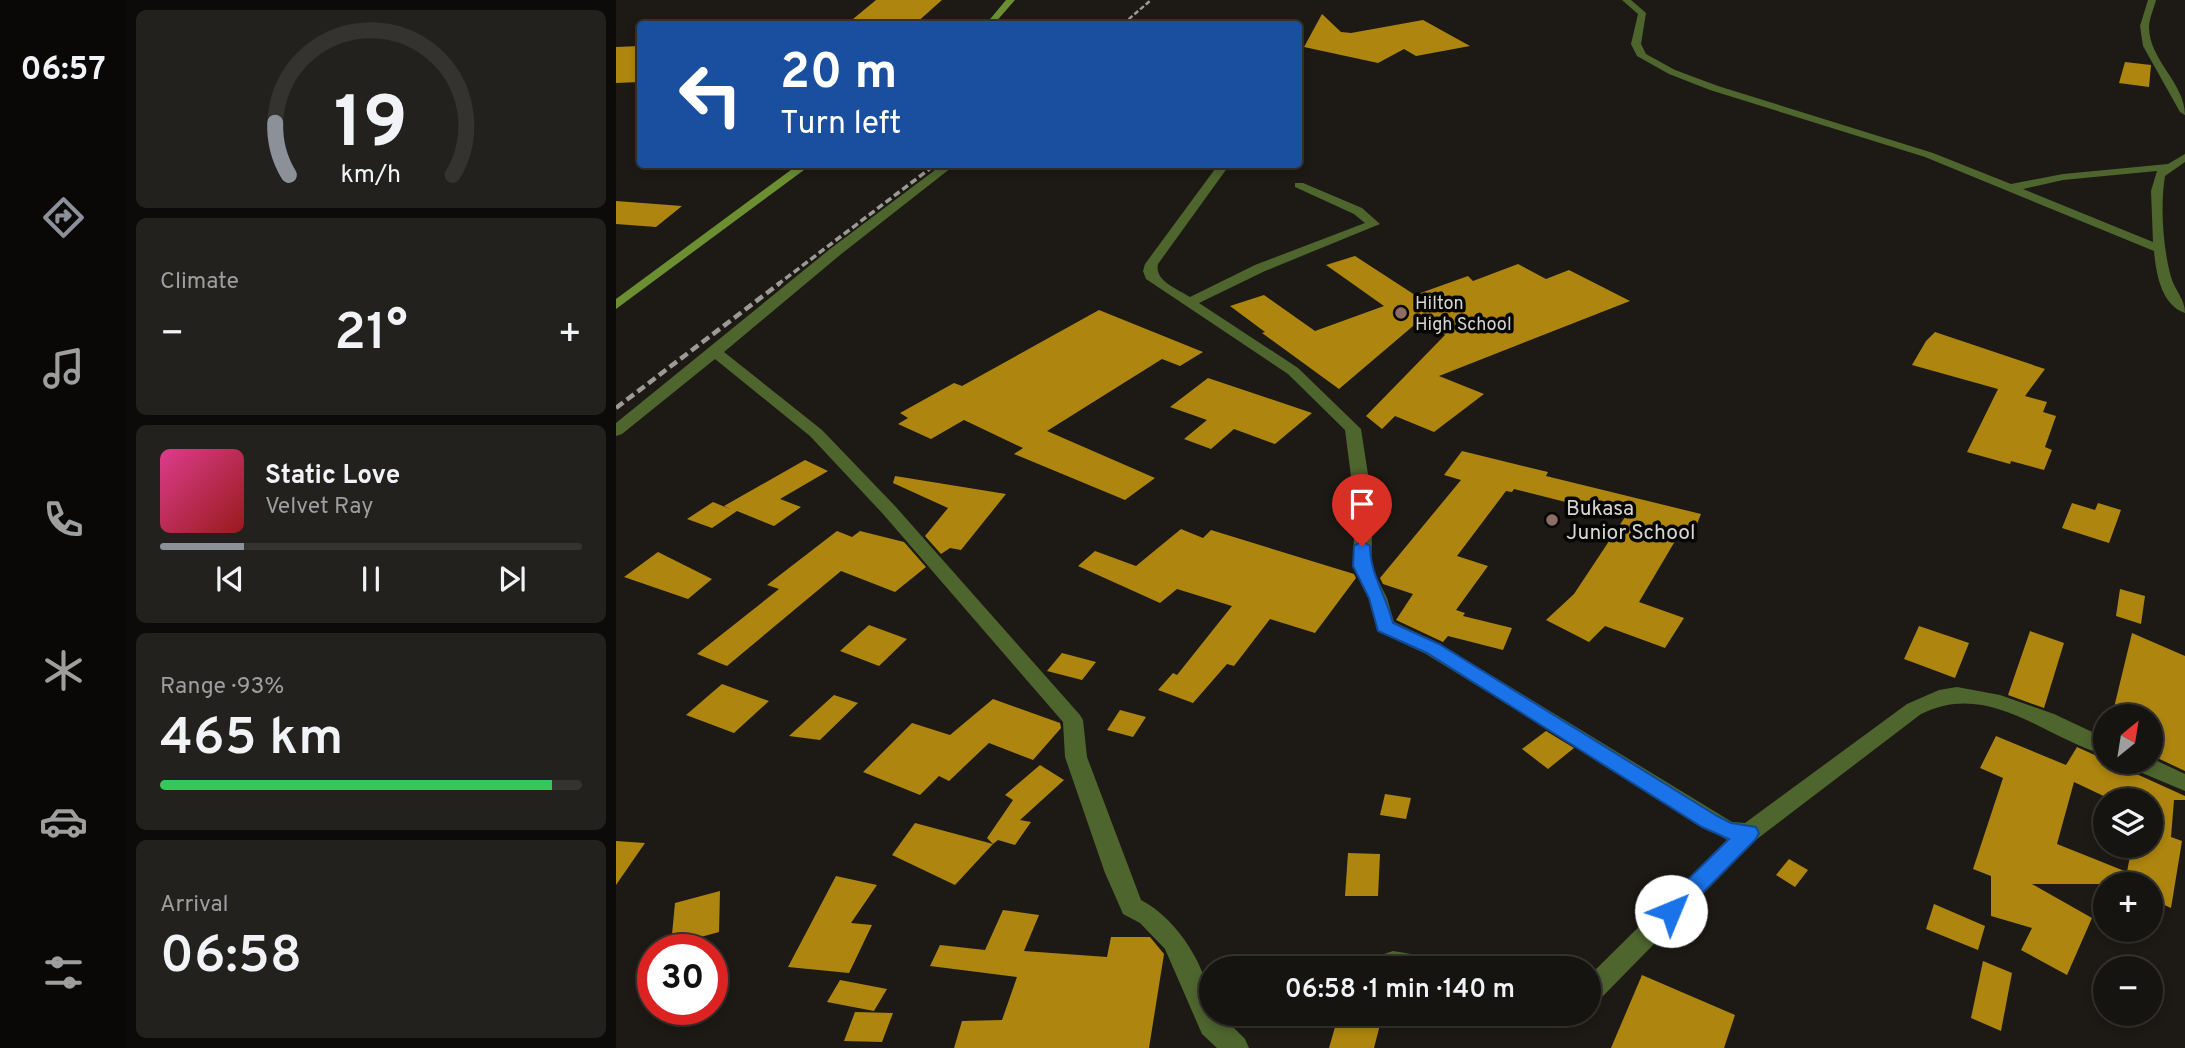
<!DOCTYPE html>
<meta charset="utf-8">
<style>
body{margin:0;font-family:Overpass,sans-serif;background:#23211e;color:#f1f3f6;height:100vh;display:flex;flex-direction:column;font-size:26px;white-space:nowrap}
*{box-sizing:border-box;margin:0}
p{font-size:23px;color:#9e9e9f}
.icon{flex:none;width:38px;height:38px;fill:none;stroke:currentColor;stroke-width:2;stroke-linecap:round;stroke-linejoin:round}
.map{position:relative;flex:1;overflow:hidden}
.panel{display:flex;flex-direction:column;gap:10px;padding:10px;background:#0c0b09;width:490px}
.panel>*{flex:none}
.guide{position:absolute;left:21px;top:21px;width:665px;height:147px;border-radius:7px;box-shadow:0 4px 10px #0003,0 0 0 2px #353330;background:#1a4fa0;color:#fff;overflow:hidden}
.needle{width:46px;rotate:30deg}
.controls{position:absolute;left:1477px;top:704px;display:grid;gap:14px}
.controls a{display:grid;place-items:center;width:70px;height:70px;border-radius:50%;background:#161410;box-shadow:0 4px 10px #0003,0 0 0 2px #353330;font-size:35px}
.speed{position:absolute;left:21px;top:934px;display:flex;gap:14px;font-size:35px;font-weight:700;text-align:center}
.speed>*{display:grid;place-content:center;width:91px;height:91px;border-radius:50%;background:#161410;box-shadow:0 4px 10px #0003,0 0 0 2px #353330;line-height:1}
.speed .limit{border:10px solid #d22;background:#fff;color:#111}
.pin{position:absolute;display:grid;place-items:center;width:60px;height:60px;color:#fff;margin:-72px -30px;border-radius:50% 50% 50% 0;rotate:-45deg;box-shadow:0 0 7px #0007}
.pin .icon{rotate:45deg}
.me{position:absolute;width:77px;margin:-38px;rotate:45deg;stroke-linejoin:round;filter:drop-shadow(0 0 5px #0008)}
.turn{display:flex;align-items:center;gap:24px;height:147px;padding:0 28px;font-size:32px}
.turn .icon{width:91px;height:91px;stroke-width:2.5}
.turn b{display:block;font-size:49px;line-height:60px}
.big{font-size:52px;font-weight:600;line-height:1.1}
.panel .tile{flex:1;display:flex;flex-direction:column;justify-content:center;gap:10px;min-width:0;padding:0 24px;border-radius:10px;background:#23211e}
.panel .dial{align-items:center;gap:0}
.dial svg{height:182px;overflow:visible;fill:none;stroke:#353330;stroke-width:7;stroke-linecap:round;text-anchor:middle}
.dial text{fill:#f1f3f6;stroke:none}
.song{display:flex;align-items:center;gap:21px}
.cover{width:84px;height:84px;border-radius:10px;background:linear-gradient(135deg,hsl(330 70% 55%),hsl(0 70% 35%))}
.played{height:7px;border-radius:4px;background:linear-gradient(90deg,#8c9099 20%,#353330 20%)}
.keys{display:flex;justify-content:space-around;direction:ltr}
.heat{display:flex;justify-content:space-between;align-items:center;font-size:38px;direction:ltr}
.charge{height:10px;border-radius:5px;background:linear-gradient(90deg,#34c759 93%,#353330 0)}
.trip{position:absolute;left:583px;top:956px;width:402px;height:70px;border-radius:35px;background:#161410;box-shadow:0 4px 10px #0003,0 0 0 2px #353330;font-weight:600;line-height:70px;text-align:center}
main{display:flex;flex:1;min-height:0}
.dock{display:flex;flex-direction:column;width:126px;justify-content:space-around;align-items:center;background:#090806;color:#9e9e9f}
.dock .icon{width:49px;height:49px}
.dock .selected{color:#8c9099}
.dock b{font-size:32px;color:#f1f3f6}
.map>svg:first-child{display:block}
</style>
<main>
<nav class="dock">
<b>06:57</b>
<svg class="icon selected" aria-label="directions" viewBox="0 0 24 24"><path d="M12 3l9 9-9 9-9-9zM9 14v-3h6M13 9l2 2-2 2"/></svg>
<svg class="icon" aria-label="music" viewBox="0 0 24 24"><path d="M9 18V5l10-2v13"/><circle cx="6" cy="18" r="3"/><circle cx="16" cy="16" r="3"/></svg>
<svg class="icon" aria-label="phone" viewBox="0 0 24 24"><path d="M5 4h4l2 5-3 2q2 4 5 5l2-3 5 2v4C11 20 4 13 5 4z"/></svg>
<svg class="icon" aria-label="climate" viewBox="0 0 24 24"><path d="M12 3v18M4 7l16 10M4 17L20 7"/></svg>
<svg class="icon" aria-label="car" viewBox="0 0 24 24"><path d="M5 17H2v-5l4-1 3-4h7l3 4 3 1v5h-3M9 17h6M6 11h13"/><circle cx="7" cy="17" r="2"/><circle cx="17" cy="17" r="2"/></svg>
<svg class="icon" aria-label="filters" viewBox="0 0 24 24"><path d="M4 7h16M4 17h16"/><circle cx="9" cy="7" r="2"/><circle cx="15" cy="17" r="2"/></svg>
</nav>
<section class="panel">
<div class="tile dial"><svg viewBox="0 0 100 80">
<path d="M14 69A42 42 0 1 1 86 69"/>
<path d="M14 69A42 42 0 0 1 8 46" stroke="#8c9099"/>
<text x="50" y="56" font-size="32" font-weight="700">19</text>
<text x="50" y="72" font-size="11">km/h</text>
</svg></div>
<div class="tile"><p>Climate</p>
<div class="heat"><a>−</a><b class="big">21°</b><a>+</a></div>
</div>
<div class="tile">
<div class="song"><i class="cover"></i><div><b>Static Love</b><p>Velvet Ray</p></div></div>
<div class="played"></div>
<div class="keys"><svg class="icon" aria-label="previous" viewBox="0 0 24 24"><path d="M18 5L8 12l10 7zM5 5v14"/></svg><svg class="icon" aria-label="pause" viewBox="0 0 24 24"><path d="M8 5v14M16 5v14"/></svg><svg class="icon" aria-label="next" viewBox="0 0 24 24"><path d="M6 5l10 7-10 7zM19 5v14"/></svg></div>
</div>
<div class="tile"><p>Range · 93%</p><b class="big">465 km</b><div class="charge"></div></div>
<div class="tile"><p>Arrival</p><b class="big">06:58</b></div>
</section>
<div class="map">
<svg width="1569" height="1048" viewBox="0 0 1569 1048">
<rect width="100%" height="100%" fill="#1d1a15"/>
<!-- building -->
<g fill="#ae860f" fill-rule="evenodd">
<polygon points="260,0 326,0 299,24 231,24"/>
<polygon points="706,14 725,32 735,33 807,20 854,46 800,56 788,49 762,63 688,47"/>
<polygon points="24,46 24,82 0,83 0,47"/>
<polygon points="1509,62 1535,65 1533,87 1503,83"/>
<polygon points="0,201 66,206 40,227 0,224"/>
<polygon points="739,256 799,295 852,276 857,281 902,264 930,279 953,270 1014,301 823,376 868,394 818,432 779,416 766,429 750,416 829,335 810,315 723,389 646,333 649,332 614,306 648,295 699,331 768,306 710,265"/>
<polygon points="483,310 587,352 564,366 546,359 431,431 539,478 509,500 398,454 407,448 348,420 315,439 282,424 292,418 284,413 338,383 346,386"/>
<polygon points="1319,332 1429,369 1409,396 1431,402 1427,412 1440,416 1429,447 1436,450 1428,470 1395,461 1394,464 1351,452 1382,389 1296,365 1310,341"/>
<polygon points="592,378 696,413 659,444 618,429 595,449 568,439 591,420 554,407"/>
<polygon points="846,451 932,472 930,476 1085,514 1077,534 1065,531 1023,602 1068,618 1049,648 989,626 973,642 930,620 958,594 1009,517 898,489 896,492 890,491 841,556 872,566 840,610 849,613 847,616 896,628 887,650 832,636 827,642 780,620 797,594 767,584 764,578 845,480 828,475"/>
<polygon points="189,460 212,471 164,499 185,507 158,526 121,511 96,528 71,519 97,502 114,509 108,506"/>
<polygon points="279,476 390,494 345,550 334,548 325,554 309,536 332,508 277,483"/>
<polygon points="1456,503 1479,510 1482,503 1505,510 1493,543 1446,528"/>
<polygon points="565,529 587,538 595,530 738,574 740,578 699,633 654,619 618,666 611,664 577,703 542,690 557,673 561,675 616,606 561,589 544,603 462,566 479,551 520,566"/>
<polygon points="221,531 236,537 244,531 288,542 310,567 279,592 225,571 111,666 81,654 163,589 151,585"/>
<polygon points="42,552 96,579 72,599 8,577"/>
<polygon points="1504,589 1529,596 1525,624 1500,616"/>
<polygon points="253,625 291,639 263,666 224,651"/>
<polygon points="1303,626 1353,643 1339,678 1288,659"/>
<polygon points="1414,631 1448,643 1428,708 1392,695"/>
<polygon points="1516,633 1569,656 1569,771 1535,755 1535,716 1496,716"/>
<polygon points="446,653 480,662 466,680 431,671"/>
<polygon points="106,684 153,701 118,733 70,715"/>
<polygon points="218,695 242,703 204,740 173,736"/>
<polygon points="377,699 444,723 445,728 417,760 373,743 333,781 323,776 304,795 247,772 296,723 334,735"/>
<polygon points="504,710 530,717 517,737 491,730"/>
<polygon points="930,731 958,748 932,769 906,749"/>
<path d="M1380 736 1450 765 1461 747 1569 796V800H1558L1555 837 1566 841 1555 908 1535 899V884H1416L1476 918 1451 975 1405 950 1416 928 1375 916V876L1357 869 1387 778 1364 768ZM1458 782 1496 800H1535V845H1516L1511 872 1441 844Z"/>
<polygon points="424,765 448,780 404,820 415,822 399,845 382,840 377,844 371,838 397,800 389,795"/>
<polygon points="769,794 795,798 790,819 764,815"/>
<polygon points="299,823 377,844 339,885 276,855"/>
<polygon points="0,841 29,843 0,885"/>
<polygon points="732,853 764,854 762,896 729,896"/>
<polygon points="1173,859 1192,870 1179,887 1160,875"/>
<polygon points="220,876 261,885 235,923 256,925 233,973 172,967"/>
<polygon points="104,891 103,932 55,945 59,903"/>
<polygon points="1318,904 1369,926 1362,950 1310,929"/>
<polygon points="387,910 423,915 408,951 491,957 495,937 534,937 548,954 533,1048 338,1048 346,1021 386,1020 401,977 314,966 324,945 369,950"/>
<polygon points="1367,961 1396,973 1385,1031 1355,1018"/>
<polygon points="1026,975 1119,1015 1108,1048 995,1048"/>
<polygon points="224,980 271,989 258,1011 211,1002"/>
<polygon points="239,1012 277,1013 266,1042 228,1041"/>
<polygon points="723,1013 767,1013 758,1048 713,1048"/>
</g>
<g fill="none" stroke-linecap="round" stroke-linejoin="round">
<!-- street -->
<g fill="#4e652e" fill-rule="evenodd">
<path d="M1006 0H1015L1030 13 1025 44 1030 54 1059 70 1102 86 1317 153 1395 184 1447 174 1552 164 1569 154V162L1549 176C1544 207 1547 248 1555 277 1559 291 1569 299 1569 313 1545 305 1540 273 1538 251L1309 157 1094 90 1053 74 1021 56 1015 44 1022 14ZM1541 171 1535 191 1537 242 1407 189 1447 180Z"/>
<path d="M1532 0H1540C1538 8 1533 19 1533 27 1533 60 1569 83 1569 115L1564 112 1527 46 1524 26Z"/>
<path d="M327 164H340L224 255 108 352 206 430 279 506 464 715 467 720 471 757 525 900C562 919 595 971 595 1013H603L629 1039 633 1048H601L586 1034 549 949 524 923 507 914 504 907 489 873 449 757 447 722 267 514 194 436 99 359 6 434 0 436V423L214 249Z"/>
<path d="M590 164H610L612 167 542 264C538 281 562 289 574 297L639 265 749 223 738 214 679 187V183H687L746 208 764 224 649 271 583 303 682 368 745 429 757 507 755 566 771 598 778 622 824 644 1116 822 1129 823 1291 704 1323 690 1341 687 1384 695 1438 714 1489 738V755C1427 737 1373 680 1305 714L1141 839 987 996 973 999V976L1111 840 810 654 762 631 753 598 737 566 739 507 729 430 672 374 530 279 527 271 529 264 599 169Z"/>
<polygon points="1535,758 1569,774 1569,791 1512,767 1509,761 1535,761"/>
<polygon points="777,951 832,960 835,968 767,968 764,962 768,954"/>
</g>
<!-- secondary -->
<g fill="#6c8f32" fill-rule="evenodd">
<polygon points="390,0 399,0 378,24 370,24"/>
<polygon points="183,164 196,164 0,309 0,299"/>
</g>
<!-- rail-far2 -->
<polyline stroke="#9c9a96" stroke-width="2.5" stroke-dasharray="5 2.5" stroke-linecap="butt" points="507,24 535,0"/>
<!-- rail-far1 -->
<polyline stroke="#9c9a96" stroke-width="3.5" stroke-dasharray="7 3.5" stroke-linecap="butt" points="161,285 320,164"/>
<!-- rail -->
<polyline stroke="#9c9a96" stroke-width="4.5" stroke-dasharray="9 4.5" stroke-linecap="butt" points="0,408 164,283"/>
</g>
<!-- route -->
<path fill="#1a73e8" stroke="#114b97" stroke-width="2" d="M746 541 754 546C754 574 770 595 777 623L823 644 1101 816 1115 823 1140 827 1143 833 1140 839 1063 917 1055 920 1047 917 1044 911 1047 904 1113 839 1086 827 811 653 762 631 753 598 737 566 738 546Z"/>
<!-- markers -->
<g fill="#8d6e63" stroke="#060604" stroke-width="2.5">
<circle cx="785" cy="313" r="7"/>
<circle cx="936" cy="520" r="7"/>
</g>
<g text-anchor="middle" stroke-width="7" stroke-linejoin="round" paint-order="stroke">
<!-- far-poi labels -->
<g font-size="18" fill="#d7d5d2" stroke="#060604" text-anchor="start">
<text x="799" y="309">Hilton<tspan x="799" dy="21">High School</tspan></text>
</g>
<!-- poi labels -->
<g font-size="21" fill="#d7d5d2" stroke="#060604" text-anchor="start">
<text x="950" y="515">Bukasa<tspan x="950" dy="24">Junior School</tspan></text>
</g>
</g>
</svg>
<div class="controls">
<a><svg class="needle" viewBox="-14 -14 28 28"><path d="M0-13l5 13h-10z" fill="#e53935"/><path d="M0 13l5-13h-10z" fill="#9e9e9f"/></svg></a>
<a><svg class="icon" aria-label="layers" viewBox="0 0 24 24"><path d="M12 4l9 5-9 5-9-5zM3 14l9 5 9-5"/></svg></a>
<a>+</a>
<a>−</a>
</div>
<div class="speed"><div class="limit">30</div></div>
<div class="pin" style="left:746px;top:546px;background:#d93025"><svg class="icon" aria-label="arrive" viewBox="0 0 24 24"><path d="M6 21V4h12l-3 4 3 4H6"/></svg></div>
<svg class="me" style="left:1055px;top:911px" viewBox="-20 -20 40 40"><circle r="19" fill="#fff"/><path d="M0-13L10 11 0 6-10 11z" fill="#1a73e8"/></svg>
<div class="trip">06:58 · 1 min · 140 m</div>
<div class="guide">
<div class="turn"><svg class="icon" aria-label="left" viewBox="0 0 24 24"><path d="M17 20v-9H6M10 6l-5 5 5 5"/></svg><div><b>20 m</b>Turn left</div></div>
</div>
</div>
</main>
